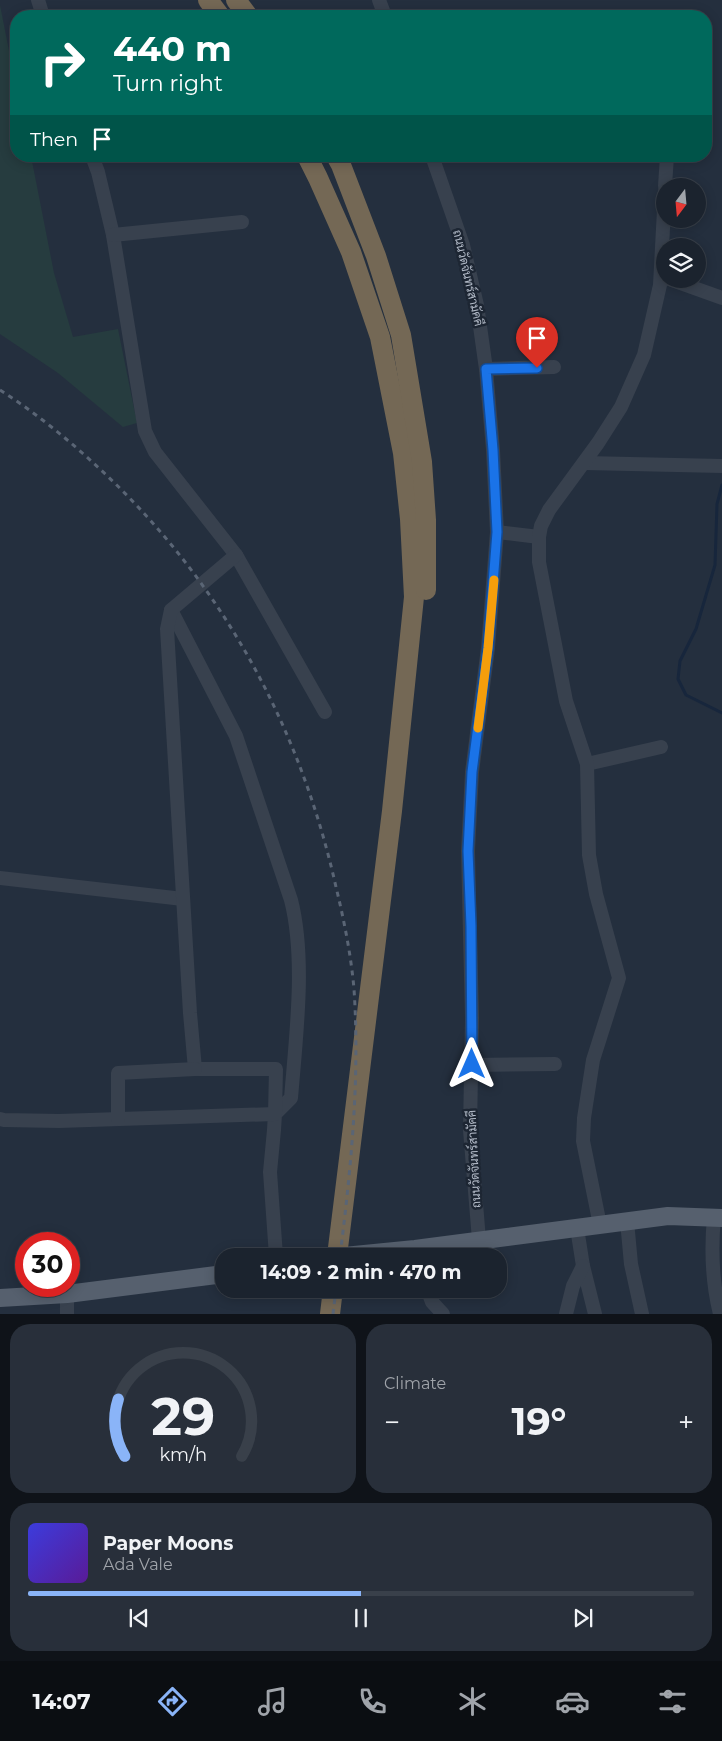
<!DOCTYPE html>
<meta charset="utf-8">
<style>
body{margin:0;font-family:Montserrat,Sarabun,sans-serif;background:#282f3a;color:#f1f3f6;height:100vh;display:flex;flex-direction:column;font-size:19px;white-space:nowrap}
*{box-sizing:border-box;margin:0}
p{font-size:16px;color:#a0a4aa}
.icon{flex:none;width:28px;height:28px;fill:none;stroke:currentColor;stroke-width:2;stroke-linecap:round;stroke-linejoin:round}
.map{position:relative;height:1314px;overflow:hidden}
.side{display:flex;flex-direction:column;gap:10px;padding:10px;background:#0f1319;flex:1}
.side>*{flex:none}
.banner{position:absolute;left:10px;top:10px;width:702px;height:152px;border-radius:20px;box-shadow:0 2px 12px #0003,0 0 0 1px #39404a;background:#00695c;color:#fff;overflow:hidden}
.needle{width:32px;rotate:196deg}
.buttons{position:absolute;left:656px;top:178px;display:grid;gap:10px}
.buttons a{display:grid;place-items:center;width:50px;height:50px;border-radius:50%;background:#1b232e;box-shadow:0 2px 12px #0003,0 0 0 1px #39404a;font-size:25px}
.speed{position:absolute;left:15px;top:1232px;display:flex;gap:10px;font-size:25px;font-weight:700;text-align:center}
.speed>*{display:grid;place-content:center;width:65px;height:65px;border-radius:50%;background:#1b232e;box-shadow:0 2px 12px #0003,0 0 0 1px #39404a;line-height:1}
.speed .limit{border:8px solid #d22;background:#fff;color:#111}
.pin{position:absolute;display:grid;place-items:center;width:42px;height:42px;color:#fff;margin:-51px -21px;border-radius:50% 50% 50% 0;rotate:-45deg;box-shadow:0 0 5px #0007}
.pin .icon{rotate:45deg}
.me{position:absolute;width:55px;margin:-28px;rotate:0deg;stroke-linejoin:round;filter:drop-shadow(0 0 4px #0008)}
.turn{display:flex;align-items:center;gap:18px;height:105px;padding:0 20px;font-size:22px}
.turn .icon{width:65px;height:65px;stroke-width:2.5}
.turn b{display:block;font-size:35px;line-height:42px}
.then{display:flex;align-items:center;height:48px;padding:0 20px;background:#0003;gap:10px;font-size:19px}
.big{font-size:38px;font-weight:700;line-height:1.1}
.side .tile{flex:1;display:flex;flex-direction:column;justify-content:center;gap:8px;min-width:0;padding:0 18px;border-radius:20px;background:#282f3a}
.side .dial{align-items:center;gap:0}
.dial svg{height:130px;overflow:visible;fill:none;stroke:#39404a;stroke-width:7;stroke-linecap:round;text-anchor:middle}
.dial text{fill:#f1f3f6;stroke:none}
.song{display:flex;align-items:center;gap:15px}
.cover{width:60px;height:60px;border-radius:8px;background:linear-gradient(135deg,hsl(240 70% 55%),hsl(270 70% 35%))}
.played{height:5px;border-radius:2px;background:linear-gradient(90deg,#8ab4f8 50%,#39404a 50%)}
.keys{display:flex;justify-content:space-around;direction:ltr}
.heat{display:flex;justify-content:space-between;align-items:center;font-size:28px;direction:ltr}
.side .tiles{flex:1;display:grid;gap:10px;grid-template-columns:1fr 1fr}
.tile:last-child{grid-column:span 2}
.trip{position:absolute;left:215px;top:1248px;width:292px;height:50px;border-radius:20px;background:#1b232e;box-shadow:0 2px 12px #0003,0 0 0 1px #39404a;font-weight:700;line-height:50px;text-align:center}
.dock{display:flex;height:80px;justify-content:space-around;align-items:center;background:#0b0e12;color:#a0a4aa}
.dock .icon{width:35px;height:35px}
.dock .on{color:#8ab4f8}
.dock b{font-size:22px;color:#f1f3f6}
.map>svg:first-child{display:block}
</style>
<div class="map">
<svg width="722" height="1314" viewBox="0 0 722 1314">
<rect width="100%" height="100%" fill="#242f3e"/>
<!-- green -->
<polygon fill="#263c3f" points="0,5 16,86 16,156 31,156 54,273 73,337 118,329 137,423 123,427 58,373 0,334"/>
<g fill="none" stroke-linecap="round" stroke-linejoin="round">
<!-- stream -->
<polyline stroke="#17263c" stroke-width="3" points="722,485 717,504 715,565 696,629 680,661 678,679 686,695 722,713"/>
<!-- minor -->
<g stroke="#38414e" stroke-width="14">
<polyline points="38,0 43,16"/>
<polyline points="379,0 385,16"/>
<polyline points="92,156 98,172 113,235 145,431 155,452 236,555 325,712"/>
<polyline points="432,156 463,245 477,305 486,369 493,450 497,532 488,648 472,772 468,851 472,1018 470,1130 479,1240"/>
<polyline points="665,186 667,156"/>
<polyline points="113,235 242,222"/>
<polyline points="669,279 722,298"/>
<polyline points="486,369 554,367"/>
<polyline points="585,463 722,466"/>
<polyline points="497,532 539,537"/>
<path d="M171 610 236 736 291 900C306 959 296 1036 291 1098L275 1114 274 1130 270 1172 276 1256"/>
<polyline points="587,764 661,747"/>
<polyline points="0,878 183,899"/>
<polyline points="472,1065 555,1064"/>
<polyline points="0,1119 4,1120 59,1121 275,1114 276,1069 195,1069 190,1013 167,629 171,610 236,555"/>
<polyline points="118,1119 118,1073 195,1069"/>
<path d="M714 1217C711 1249 712 1282 720 1314"/>
<polyline points="627,1221 631,1264 642,1314"/>
<polyline points="600,1225 583,1141 584,1118 593,1060 619,978 596,894 589,855 587,764 566,701 539,562 539,537 541,526 549,510 598,443 621,407 644,355 660,285 665,191"/>
<polyline points="577,1228 583,1266 595,1314"/>
<polyline points="427,1289 432,1302 443,1314"/>
<polyline points="67,1294 67,1314"/>
<polyline points="566,1314 573,1286 583,1266"/>
</g>
<!-- major -->
<g stroke="#56606e" stroke-width="18">
<polyline points="344,1256 415,1249 668,1216 722,1218"/>
<polyline points="0,1298 67,1294 224,1274"/>
</g>
<!-- highway -->
<g stroke="#746855" stroke-width="20">
<polyline points="208,0 220,16"/>
<polyline points="236,0 248,16"/>
<polyline points="307,156 318,178 351,252 380,337 403,453 410,519 414,597 392,811 337,1256"/>
<polyline points="336,156 341,165 376,256 401,335 422,462 426,520 426,590"/>
<polyline points="330,1314 333,1289"/>
</g>
<!-- rail -->
<g stroke="#5a6575" stroke-width="3" stroke-dasharray="5 5" stroke-linecap="butt">
<path d="M0 390C36 413 70 441 101 470 222 583 300 726 336 887 344 920 351 955 354 989 360 1079 351 1168 340 1256"/>
<polyline points="333,1314 336,1289"/>
</g>
</g>
<g fill="none" stroke-linecap="round" stroke-linejoin="round">
<defs>
<polyline id="route" points="472,1064 471,926 468,851 472,772 488,648 497,532 493,450 486,369 537,368"/>
</defs>
<!-- route casing -->
<use href="#route" stroke="#114b97" stroke-width="12"/>
<!-- route -->
<use href="#route" stroke="#1a73e8" stroke-width="9"/>
<!-- slow -->
<polyline stroke="#f59e0b" stroke-width="9" points="478,728 488,648 494,580"/>
</g>
<g text-anchor="middle" stroke-width="5" stroke-linejoin="round" paint-order="stroke">
<!-- street labels -->
<g font-size="12" fill="#b4bcc9" stroke="#1d2633">
<text transform="translate(468 278) rotate(77)" y="4">ถนนวัดจันทร์สามัคคี</text>
<text transform="translate(474 1159) rotate(-93)" y="4">ถนนวัดจันทร์สามัคคี</text>
</g>
</g>
</svg>
<div class="buttons">
<a><svg class="needle" viewBox="-14 -14 28 28"><path d="M0-13l5 13h-10z" fill="#e53935"/><path d="M0 13l5-13h-10z" fill="#a0a4aa"/></svg></a>
<a><svg class="icon" aria-label="layers" viewBox="0 0 24 24"><path d="M12 4l9 5-9 5-9-5zM3 14l9 5 9-5"/></svg></a>
</div>
<div class="speed"><div class="limit">30</div></div>
<div class="pin" style="left:537px;top:368px;background:#d93025"><svg class="icon" aria-label="arrive" viewBox="0 0 24 24"><path d="M6 21V4h12l-3 4 3 4H6"/></svg></div>
<svg class="me" style="left:472px;top:1064px" viewBox="-20 -20 40 40"><path d="M0-17L14 15 0 8-14 15z" fill="#1a73e8" stroke="#fff" stroke-width="4"/></svg>
<div class="trip">14:09 · 2 min · 470 m</div>
<div class="banner">
<div class="turn"><svg class="icon" aria-label="right" viewBox="0 0 24 24"><path d="M7 20v-9h11M14 6l5 5-5 5"/></svg><div><b>440 m</b>Turn right</div></div>
<div class="then">Then<svg class="icon" aria-label="arrive" viewBox="0 0 24 24"><path d="M6 21V4h12l-3 4 3 4H6"/></svg></div>
</div>
</div>
<section class="side">
<div class="tiles">
<div class="tile dial"><svg viewBox="0 0 100 80">
<path d="M14 69A42 42 0 1 1 86 69"/>
<path d="M14 69A42 42 0 0 1 10 34" stroke="#8ab4f8"/>
<text x="50" y="56" font-size="32" font-weight="700">29</text>
<text x="50" y="72" font-size="11">km/h</text>
</svg></div>
<div class="tile"><p>Climate</p>
<div class="heat"><a>−</a><b class="big">19°</b><a>+</a></div>
</div>
<div class="tile">
<div class="song"><i class="cover"></i><div><b>Paper Moons</b><p>Ada Vale</p></div></div>
<div class="played"></div>
<div class="keys"><svg class="icon" aria-label="previous" viewBox="0 0 24 24"><path d="M18 5L8 12l10 7zM5 5v14"/></svg><svg class="icon" aria-label="pause" viewBox="0 0 24 24"><path d="M8 5v14M16 5v14"/></svg><svg class="icon" aria-label="next" viewBox="0 0 24 24"><path d="M6 5l10 7-10 7zM19 5v14"/></svg></div>
</div>
</div>
</section>
<nav class="dock">
<b>14:07</b>
<svg class="icon on" aria-label="directions" viewBox="0 0 24 24"><path d="M12 3l9 9-9 9-9-9zM9 14v-3h6M13 9l2 2-2 2"/></svg>
<svg class="icon" aria-label="music" viewBox="0 0 24 24"><path d="M9 18V5l10-2v13"/><circle cx="6" cy="18" r="3"/><circle cx="16" cy="16" r="3"/></svg>
<svg class="icon" aria-label="phone" viewBox="0 0 24 24"><path d="M5 4h4l2 5-3 2q2 4 5 5l2-3 5 2v4C11 20 4 13 5 4z"/></svg>
<svg class="icon" aria-label="climate" viewBox="0 0 24 24"><path d="M12 3v18M4 7l16 10M4 17L20 7"/></svg>
<svg class="icon" aria-label="car" viewBox="0 0 24 24"><path d="M5 17H2v-5l4-1 3-4h7l3 4 3 1v5h-3M9 17h6M6 11h13"/><circle cx="7" cy="17" r="2"/><circle cx="17" cy="17" r="2"/></svg>
<svg class="icon" aria-label="filters" viewBox="0 0 24 24"><path d="M4 7h16M4 17h16"/><circle cx="9" cy="7" r="2"/><circle cx="15" cy="17" r="2"/></svg>
</nav>
